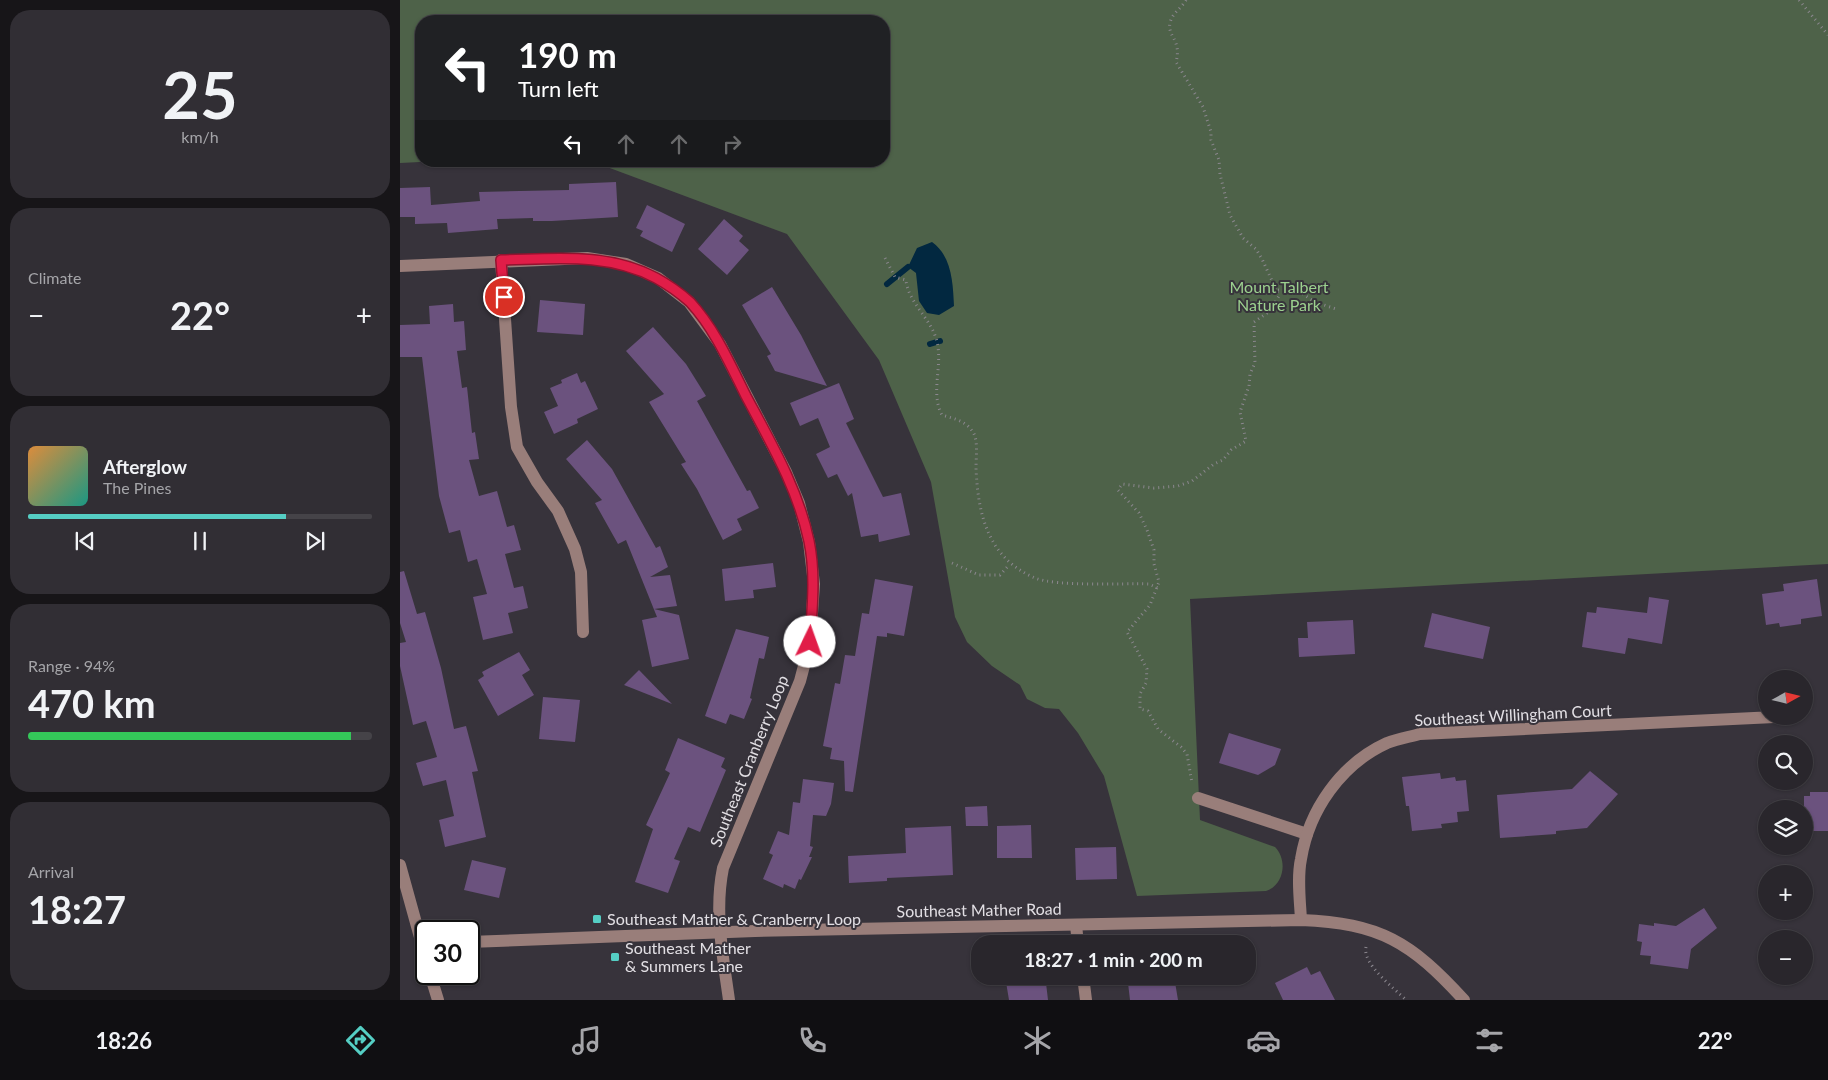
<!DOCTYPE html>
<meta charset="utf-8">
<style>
body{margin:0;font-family:Lato,sans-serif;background:#312e34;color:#f1f3f6;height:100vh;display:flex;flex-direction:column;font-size:19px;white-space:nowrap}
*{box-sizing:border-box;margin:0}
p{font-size:16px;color:#a5a5a9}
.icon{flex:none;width:28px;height:28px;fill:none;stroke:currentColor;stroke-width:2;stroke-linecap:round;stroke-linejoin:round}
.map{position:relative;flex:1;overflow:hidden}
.panel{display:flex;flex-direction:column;gap:10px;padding:10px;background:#171518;width:400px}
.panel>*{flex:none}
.top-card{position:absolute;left:15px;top:15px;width:475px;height:152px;border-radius:20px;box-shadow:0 1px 4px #0004,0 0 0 1px #454348;background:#202124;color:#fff;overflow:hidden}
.needle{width:32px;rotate:82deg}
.controls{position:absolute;left:1358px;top:670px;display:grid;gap:10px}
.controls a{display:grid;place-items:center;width:55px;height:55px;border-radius:50%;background:#29262c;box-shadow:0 1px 4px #0004,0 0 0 1px #454348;font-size:25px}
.speed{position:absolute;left:15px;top:920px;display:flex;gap:10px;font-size:25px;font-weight:700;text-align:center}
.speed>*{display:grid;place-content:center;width:65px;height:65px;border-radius:50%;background:#29262c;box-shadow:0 1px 4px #0004,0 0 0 1px #454348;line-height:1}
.speed .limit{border:2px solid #111;border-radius:8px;background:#fff;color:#111}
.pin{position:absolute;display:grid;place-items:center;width:42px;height:42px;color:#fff;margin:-21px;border:2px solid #fff;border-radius:50%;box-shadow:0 1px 5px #0007}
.me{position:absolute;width:55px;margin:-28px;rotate:3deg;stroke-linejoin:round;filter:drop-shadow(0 0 4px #0008)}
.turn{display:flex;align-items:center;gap:18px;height:105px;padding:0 20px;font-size:22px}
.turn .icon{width:65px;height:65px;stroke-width:2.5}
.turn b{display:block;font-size:35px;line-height:42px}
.lanes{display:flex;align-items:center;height:48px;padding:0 20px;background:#0003;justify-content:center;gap:25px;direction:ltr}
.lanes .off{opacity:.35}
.big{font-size:38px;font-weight:700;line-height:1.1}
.panel .widget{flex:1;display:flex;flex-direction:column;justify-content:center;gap:8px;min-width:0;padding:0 18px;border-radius:20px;background:#312e34}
.panel .dial{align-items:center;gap:0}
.dial b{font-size:65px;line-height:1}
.song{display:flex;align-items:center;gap:15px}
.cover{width:60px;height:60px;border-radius:8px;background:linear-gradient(135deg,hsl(30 70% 55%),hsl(170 70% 35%))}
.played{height:5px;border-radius:2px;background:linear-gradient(90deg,#55cec4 75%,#454348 75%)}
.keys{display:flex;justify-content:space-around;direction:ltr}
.heat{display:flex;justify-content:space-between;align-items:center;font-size:28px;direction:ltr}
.charge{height:8px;border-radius:4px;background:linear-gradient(90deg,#34c759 94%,#454348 0)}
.trip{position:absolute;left:571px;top:935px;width:285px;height:50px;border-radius:20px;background:#29262c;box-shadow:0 1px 4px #0004,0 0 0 1px #454348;font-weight:700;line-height:50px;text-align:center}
.tabs{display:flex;height:80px;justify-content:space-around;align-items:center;background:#100f12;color:#a5a5a9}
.tabs .icon{width:35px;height:35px}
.tabs .on{color:#55cec4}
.tabs b{font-size:22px;color:#f1f3f6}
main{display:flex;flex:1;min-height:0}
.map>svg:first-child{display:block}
</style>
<main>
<section class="panel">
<div class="widget dial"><b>25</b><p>km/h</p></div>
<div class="widget"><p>Climate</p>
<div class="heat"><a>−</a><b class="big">22°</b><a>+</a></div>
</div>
<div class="widget">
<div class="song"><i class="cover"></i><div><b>Afterglow</b><p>The Pines</p></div></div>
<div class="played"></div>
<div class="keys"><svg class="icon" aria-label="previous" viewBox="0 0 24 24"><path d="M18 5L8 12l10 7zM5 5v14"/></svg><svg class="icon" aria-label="pause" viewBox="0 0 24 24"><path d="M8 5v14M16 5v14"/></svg><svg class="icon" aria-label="next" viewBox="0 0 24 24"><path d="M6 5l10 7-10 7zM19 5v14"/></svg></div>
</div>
<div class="widget"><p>Range · 94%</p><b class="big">470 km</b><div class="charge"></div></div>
<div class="widget"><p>Arrival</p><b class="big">18:27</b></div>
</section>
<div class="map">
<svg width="1428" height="1000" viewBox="0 0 1428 1000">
<rect width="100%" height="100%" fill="#37333b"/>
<!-- green -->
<path fill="#4e6249" d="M0 0H1428V564L790 599 800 820 875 847C888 860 884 885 866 891L737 896 704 776 678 733 659 709 645 708 627 699 620 685 592 666 567 642 555 617 531 482 479 360 387 234 191 161H484V21H21V161H40L0 163Z"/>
<!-- water -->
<path fill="#022840" d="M532 242C552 256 553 284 554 306L539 315 527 313 519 301 516 273 508 267 517 248Z"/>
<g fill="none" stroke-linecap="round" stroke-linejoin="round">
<!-- stream -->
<g stroke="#022840" stroke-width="6">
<polyline points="487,284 508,267"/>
<polyline points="530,344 540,341"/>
</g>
</g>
<!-- building -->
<g fill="#6b527e">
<polygon points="216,182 218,217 152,221 133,221 133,218 97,219 98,229 48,233 47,223 15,224 15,217 0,217 0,188 30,187 31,205 80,201 79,192 169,190 169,184"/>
<polygon points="247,205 285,224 272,252 240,236 243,231 236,228"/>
<polygon points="324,219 343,236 339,241 349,250 327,275 298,249"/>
<polygon points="372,287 401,335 427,386 375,371 367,356 371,354 342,305"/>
<polygon points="140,300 185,304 183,335 137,332"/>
<polygon points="53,304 54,322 64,321 66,350 57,351 62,388 67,387 72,433 75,432 79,459 69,460 79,496 97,491 107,527 114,525 121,550 105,554 114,588 123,586 128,608 108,613 113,633 83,640 73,597 87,594 77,559 68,562 60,530 49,533 39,496 22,357 0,357 0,325 30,324 29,306"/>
<polygon points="253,327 286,364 306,396 297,401 347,491 350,490 359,508 337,519 342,530 323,540 297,489 281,464 286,462 249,402 264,394 226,351"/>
<polygon points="177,373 181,383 185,381 198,409 177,419 178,423 154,434 144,412 158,406 150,388 162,383 161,380"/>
<polygon points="439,383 454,419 446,423 483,497 501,493 510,535 479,542 478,534 461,537 452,493 448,496 437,474 428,478 416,454 430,447 418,418 400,426 390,403"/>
<polygon points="187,440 212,469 256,548 260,546 268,567 250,577 270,575 277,606 254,609 279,615 289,659 252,667 242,620 257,617 226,540 218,544 195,503 202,500 166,459"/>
<polygon points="373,563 376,587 353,590 354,598 325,601 322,569"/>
<polygon points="4,571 17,614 25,612 41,668 54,729 66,726 78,771 72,772 86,837 45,847 39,820 54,816 46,780 23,786 16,763 37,757 26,721 13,725 0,666 0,643 6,642 0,623 0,572"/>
<polygon points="475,579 513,586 504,636 487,633 487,637 477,636 453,792 445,791 444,761 430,759 432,748 423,746 435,683 440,684 445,655 455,656 462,613 469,614"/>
<polygon points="1417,579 1422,616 1401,619 1401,624 1380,627 1379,623 1366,625 1362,594 1384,591 1383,584"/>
<polygon points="1249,597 1269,600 1262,644 1228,638 1225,654 1182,647 1187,612 1196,613 1197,607 1247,613"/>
<polygon points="1032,613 1090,627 1083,659 1024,647"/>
<polygon points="953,620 955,654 899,657 898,638 908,638 907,622"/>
<polygon points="336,629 369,637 364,659 359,658 350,698 352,699 344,719 330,714 326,724 305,716"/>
<polygon points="119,652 130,670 122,675 134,695 98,716 78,680 84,676 82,672"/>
<polygon points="239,670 272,704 224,685"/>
<polygon points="143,697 180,700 175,742 139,739"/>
<polygon points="829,733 881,749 875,765 858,775 819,763"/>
<polygon points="278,738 325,758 321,767 326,770 300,832 288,827 274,859 280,861 268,893 235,882 253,829 246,825 270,773 265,770"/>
<polygon points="1190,771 1218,794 1187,828 1156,831 1156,834 1100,838 1097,795 1172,789"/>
<polygon points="1040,773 1041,779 1055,777 1056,781 1066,780 1069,811 1057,812 1058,822 1041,824 1042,828 1012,831 1009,806 1006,806 1002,777"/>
<polygon points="403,779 434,783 431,804 426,816 413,815 410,846 413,847 409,857 412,857 401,880 399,879 395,889 384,884 383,888 363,879 373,855 369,853 378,831 389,835 393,802 400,803"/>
<polygon points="1410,792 1428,792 1428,831 1404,831 1404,796 1410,796"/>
<polygon points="587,806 588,826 566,826 565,807"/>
<polygon points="631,825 632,858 597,858 597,826"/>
<polygon points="551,826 553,875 487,878 487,881 449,883 448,856 506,853 505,828"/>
<polygon points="716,847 717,879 676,880 675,848"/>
<polygon points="72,860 106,868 99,898 64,890"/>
<polygon points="1304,908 1317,928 1291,949 1288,969 1250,964 1251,956 1240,955 1242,942 1237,941 1239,924 1254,926 1254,923 1276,926"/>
<polygon points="907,967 911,975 920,971 935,1000 883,1000 875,983"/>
<polygon points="605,976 641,976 642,983 646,983 648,1000 609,1000"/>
<polygon points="734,976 774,976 778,1000 730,1000 728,983 735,982"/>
</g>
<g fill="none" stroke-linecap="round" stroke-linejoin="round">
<!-- path -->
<g stroke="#8b878e" stroke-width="3" stroke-dasharray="1 4" stroke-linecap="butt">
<path d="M786 0C781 9 772 13 770 23 767 36 782 40 776 62L803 107 811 132V140L819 160 820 174 830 215 843 238 856 249 862 259 879 296 870 311 854 322 855 363 850 374 849 386 840 412 846 441 831 450 823 460 814 464 792 481 778 486 754 488 722 484 718 490 739 513 747 530 754 550V564L759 582 750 605 727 632 747 669 746 683 740 694V709L748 711 758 729 781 747 787 754 792 783"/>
<polyline points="1399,0 1428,35"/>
<path d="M485 258 495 277 506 280C508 303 532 319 537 342 543 366 530 393 542 415 555 419 567 421 574 434 578 442 576 458 576 468 578 515 588 558 635 578 658 587 722 583 749 584L758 588"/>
<polyline points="878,290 900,292 915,302 936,309"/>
<polyline points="552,563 579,575 600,575 609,565"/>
<path d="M966 947C962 964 994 988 1006 1000"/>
</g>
<!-- minor -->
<g stroke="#997e7a" stroke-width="12">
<polyline points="101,260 111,407 117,447 137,482 158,511 175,549 181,572 183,632"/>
<path d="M0 266 187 258 226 264 258 278 289 302 320 344 386 472 399 503 409 542 414 584 410 643 400 681 323 868C314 912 323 956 329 1000"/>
<polyline points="798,798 907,834"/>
<polyline points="0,865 26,959"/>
<path d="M901 920C900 900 897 878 901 859 909 810 941 764 987 743 997 739 1009 737 1020 734L1394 716"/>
<polyline points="676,925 678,944"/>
<path d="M69 942 355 931 901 920C980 923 1011 942 1064 1000"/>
<polyline points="30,974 38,1000"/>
<polyline points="683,976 686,1000"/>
</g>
</g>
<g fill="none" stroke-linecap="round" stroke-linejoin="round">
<defs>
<path id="route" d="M104 297 101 260C154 259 207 252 256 278 267 284 281 294 290 302 315 329 330 364 346 396 371 443 398 489 409 541 416 575 412 609 410 642"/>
</defs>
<!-- route casing -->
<use href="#route" stroke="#92132f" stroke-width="12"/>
<!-- route -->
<use href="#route" stroke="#e11d48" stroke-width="9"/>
</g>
<!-- markers -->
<g fill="#55cec4" stroke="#37333b" stroke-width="2">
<rect x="192" y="914" width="10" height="10" rx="2.5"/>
<rect x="210" y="952" width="10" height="10" rx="2.5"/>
</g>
<g text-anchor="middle" stroke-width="4" stroke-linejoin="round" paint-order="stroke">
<!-- park labels -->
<g font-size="16" fill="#9cd18f" stroke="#37333b">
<text x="879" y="293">Mount Talbert<tspan x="879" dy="18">Nature Park</tspan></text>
</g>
<!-- street labels -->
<g font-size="16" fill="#e2dfe4" stroke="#37333b">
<text transform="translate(1113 715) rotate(-3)" y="6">Southeast Willingham Court</text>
<text transform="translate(349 761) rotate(-68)" y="6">Southeast Cranberry Loop</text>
<text transform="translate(579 910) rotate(-1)" y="6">Southeast Mather Road</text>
</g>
<!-- poi labels -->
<g font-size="16" fill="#e2dfe4" stroke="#37333b" text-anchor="start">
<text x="207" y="925">Southeast Mather &amp; Cranberry Loop</text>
<text x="225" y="954">Southeast Mather<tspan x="225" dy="18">&amp; Summers Lane</tspan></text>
</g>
</g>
</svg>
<div class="controls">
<a><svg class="needle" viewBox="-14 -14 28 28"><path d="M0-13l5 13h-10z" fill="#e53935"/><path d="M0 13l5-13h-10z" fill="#a5a5a9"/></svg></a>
<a><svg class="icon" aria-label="search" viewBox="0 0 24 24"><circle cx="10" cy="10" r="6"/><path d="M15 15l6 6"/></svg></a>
<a><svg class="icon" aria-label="layers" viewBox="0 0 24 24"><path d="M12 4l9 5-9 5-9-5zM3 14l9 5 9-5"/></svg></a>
<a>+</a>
<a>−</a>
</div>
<div class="speed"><div class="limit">30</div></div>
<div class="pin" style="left:104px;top:297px;background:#d93025"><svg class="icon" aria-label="arrive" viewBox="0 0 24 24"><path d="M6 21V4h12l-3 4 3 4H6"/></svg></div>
<svg class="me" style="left:410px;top:642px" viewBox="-20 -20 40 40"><circle r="19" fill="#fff"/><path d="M0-13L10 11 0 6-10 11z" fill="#e11d48"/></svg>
<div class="trip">18:27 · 1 min · 200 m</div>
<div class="top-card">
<div class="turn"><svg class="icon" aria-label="left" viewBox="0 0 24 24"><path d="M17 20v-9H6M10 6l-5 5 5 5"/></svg><div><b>190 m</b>Turn left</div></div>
<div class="lanes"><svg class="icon" aria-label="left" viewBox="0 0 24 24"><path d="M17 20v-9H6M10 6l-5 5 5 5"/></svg><svg class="icon off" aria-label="ahead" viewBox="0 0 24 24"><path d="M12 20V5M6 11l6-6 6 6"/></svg><svg class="icon off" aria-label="ahead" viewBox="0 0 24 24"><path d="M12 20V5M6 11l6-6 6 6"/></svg><svg class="icon off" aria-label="right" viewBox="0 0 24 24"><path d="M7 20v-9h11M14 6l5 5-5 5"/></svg></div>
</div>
</div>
</main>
<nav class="tabs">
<b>18:26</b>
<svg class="icon on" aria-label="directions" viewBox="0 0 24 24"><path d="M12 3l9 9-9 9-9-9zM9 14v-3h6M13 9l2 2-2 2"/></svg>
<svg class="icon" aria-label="music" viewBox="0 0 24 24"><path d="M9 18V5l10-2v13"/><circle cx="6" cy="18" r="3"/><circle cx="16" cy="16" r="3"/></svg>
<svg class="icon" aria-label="phone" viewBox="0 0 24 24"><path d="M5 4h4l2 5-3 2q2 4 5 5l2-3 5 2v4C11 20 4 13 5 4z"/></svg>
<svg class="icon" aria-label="climate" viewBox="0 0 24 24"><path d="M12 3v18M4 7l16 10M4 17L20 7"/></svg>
<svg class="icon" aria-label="car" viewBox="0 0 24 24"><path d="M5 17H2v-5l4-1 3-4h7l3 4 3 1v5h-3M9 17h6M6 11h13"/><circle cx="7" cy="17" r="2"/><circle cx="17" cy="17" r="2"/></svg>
<svg class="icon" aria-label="filters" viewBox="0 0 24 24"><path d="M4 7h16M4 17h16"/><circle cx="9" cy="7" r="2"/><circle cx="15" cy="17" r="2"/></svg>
<b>22°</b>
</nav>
